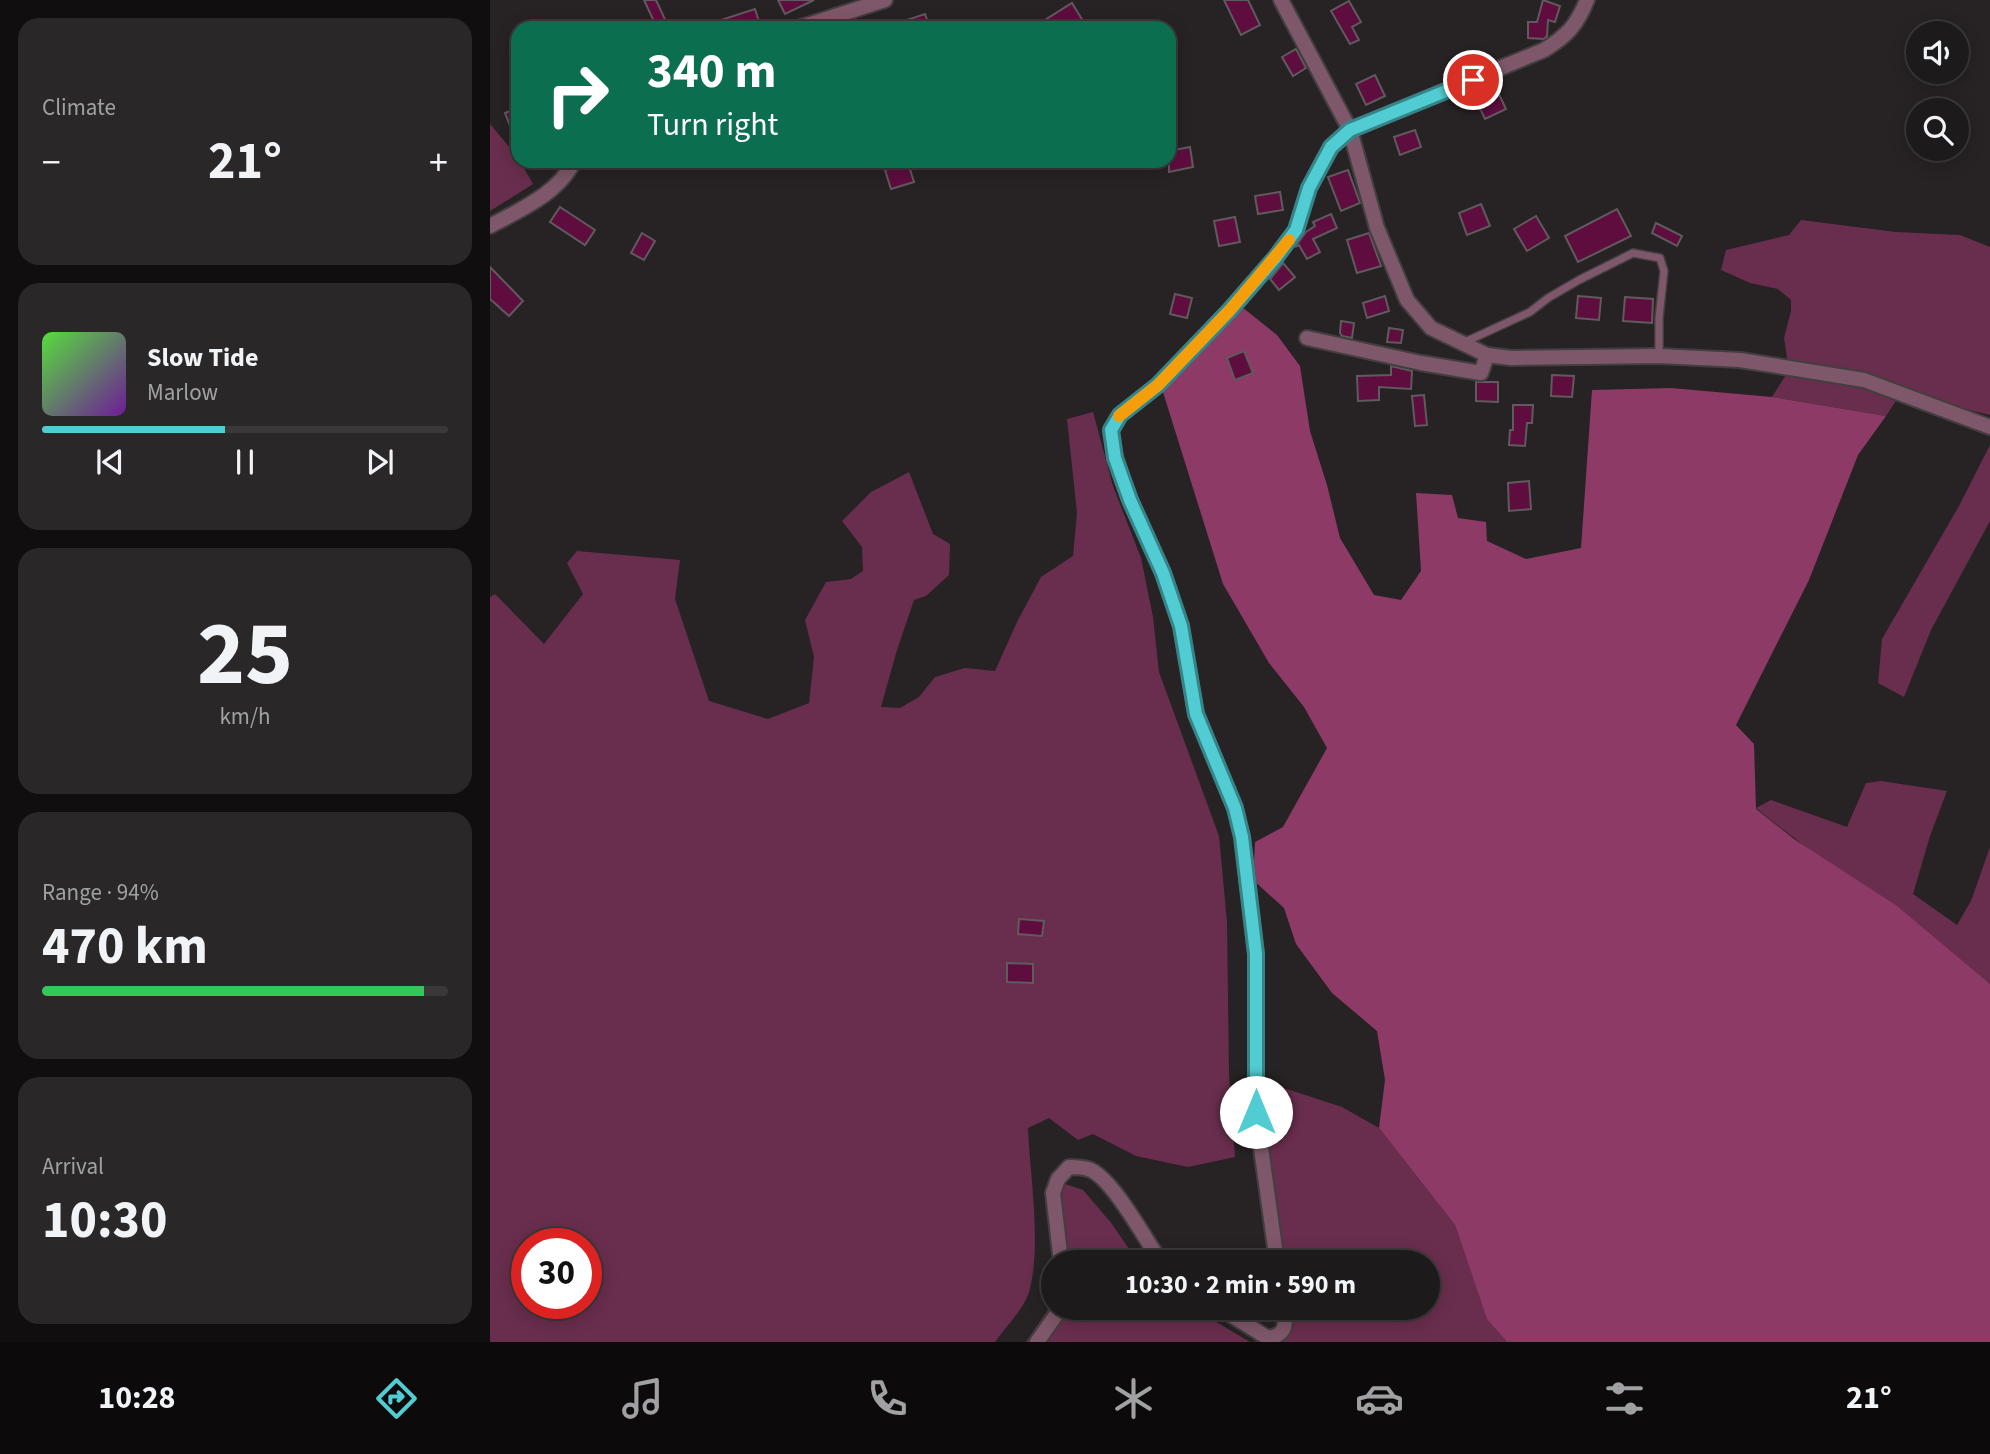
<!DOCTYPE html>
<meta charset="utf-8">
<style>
body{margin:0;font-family:"Source Sans 3",sans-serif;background:#2a2728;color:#f1f3f6;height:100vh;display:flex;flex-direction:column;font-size:26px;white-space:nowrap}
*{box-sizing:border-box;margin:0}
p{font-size:23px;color:#a0a1a3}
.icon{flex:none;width:38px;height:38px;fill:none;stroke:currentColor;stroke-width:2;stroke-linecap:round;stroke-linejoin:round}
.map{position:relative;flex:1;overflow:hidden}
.drawer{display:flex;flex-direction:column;gap:18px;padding:18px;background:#100e0f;width:490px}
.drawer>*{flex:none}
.hud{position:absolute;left:21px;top:21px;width:665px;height:147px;border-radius:21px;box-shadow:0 4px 18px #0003,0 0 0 2px #3b383a;background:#0b6e4f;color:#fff;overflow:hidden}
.controls{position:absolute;left:1416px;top:21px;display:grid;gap:14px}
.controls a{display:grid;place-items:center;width:63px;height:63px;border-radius:50%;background:#1d1a1b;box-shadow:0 4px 18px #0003,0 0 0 2px #3b383a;font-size:35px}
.speed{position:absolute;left:21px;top:1228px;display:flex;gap:14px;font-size:35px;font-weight:700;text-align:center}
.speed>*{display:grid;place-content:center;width:91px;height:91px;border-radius:50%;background:#1d1a1b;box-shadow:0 4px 18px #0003,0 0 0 2px #3b383a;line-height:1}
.speed .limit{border:10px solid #d22;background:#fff;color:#111}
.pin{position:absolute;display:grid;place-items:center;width:60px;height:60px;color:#fff;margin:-30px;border:4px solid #fff;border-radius:50%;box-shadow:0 2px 7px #0007}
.me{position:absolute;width:77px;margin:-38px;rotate:0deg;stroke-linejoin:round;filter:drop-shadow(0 0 5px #0008)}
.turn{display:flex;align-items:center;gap:24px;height:147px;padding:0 21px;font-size:32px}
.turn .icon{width:91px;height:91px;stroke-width:2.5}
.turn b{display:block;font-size:49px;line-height:60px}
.big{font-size:52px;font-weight:700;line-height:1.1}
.drawer .widget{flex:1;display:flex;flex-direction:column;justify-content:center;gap:10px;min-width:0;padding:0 24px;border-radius:21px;background:#2a2728}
.drawer .dial{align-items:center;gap:0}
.dial b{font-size:91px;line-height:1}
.song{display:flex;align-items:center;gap:21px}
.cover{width:84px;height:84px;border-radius:10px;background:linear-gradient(135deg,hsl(110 70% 55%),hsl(280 70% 35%))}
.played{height:7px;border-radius:4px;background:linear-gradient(90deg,#51ccd2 45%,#3b383a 45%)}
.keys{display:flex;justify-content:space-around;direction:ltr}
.heat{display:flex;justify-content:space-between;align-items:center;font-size:38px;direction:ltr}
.charge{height:10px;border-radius:5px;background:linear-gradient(90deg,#34c759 94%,#3b383a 0)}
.trip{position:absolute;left:551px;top:1250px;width:399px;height:70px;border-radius:35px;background:#1d1a1b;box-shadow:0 4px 18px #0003,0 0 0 2px #3b383a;font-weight:700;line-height:70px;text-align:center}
.dock{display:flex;height:112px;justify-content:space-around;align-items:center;background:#0c0a0b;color:#a0a1a3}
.dock .icon{width:49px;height:49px}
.dock .current{color:#51ccd2}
.dock b{font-size:32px;color:#f1f3f6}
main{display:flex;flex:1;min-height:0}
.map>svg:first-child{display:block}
</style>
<main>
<section class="drawer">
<div class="widget"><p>Climate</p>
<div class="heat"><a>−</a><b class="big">21°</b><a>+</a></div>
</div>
<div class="widget">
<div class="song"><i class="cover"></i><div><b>Slow Tide</b><p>Marlow</p></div></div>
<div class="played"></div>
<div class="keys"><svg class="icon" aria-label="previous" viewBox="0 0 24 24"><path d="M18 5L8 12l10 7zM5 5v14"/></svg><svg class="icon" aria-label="pause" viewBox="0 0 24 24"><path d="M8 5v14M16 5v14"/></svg><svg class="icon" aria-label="next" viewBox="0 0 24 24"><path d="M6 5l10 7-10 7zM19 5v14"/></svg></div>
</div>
<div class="widget dial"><b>25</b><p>km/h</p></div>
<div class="widget"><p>Range · 94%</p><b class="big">470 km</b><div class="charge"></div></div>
<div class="widget"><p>Arrival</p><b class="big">10:30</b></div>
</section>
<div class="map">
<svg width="1500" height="1342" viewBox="0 0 1500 1342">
<rect width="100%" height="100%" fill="#272224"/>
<!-- green -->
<g fill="#692e4d" fill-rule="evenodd">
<polygon points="0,124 27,156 43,184 0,211"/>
<polygon points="1311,220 1406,232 1470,235 1500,247 1500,415 1411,393 1396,416 1282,397 1299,370 1294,338 1301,311 1301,300 1288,289 1260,283 1231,270 1236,250 1299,235"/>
<path d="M603 412 623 486 651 558 663 617 669 672 729 836 737 922 739 1075 745 1157 698 1167 646 1156 603 1134 588 1140 559 1118 538 1128C540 1177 552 1246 539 1292 535 1307 514 1329 505 1342H0V597L5 594 54 644 93 594 77 563 87 551 190 560 185 599 219 701 278 719 319 703 324 657 315 620 336 582 361 579 373 571 372 547 352 521 381 492 419 472 443 534 460 544 459 575 436 596 424 600 407 650 391 707 410 708 429 697 445 677 475 668 505 671 527 622 551 577 583 556 587 513 577 419ZM37 1244H96V1304H37Z"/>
<polygon points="1500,445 1500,521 1441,630 1414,697 1388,683 1392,639 1469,506"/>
<path d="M1391 781 1457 791 1440 836 1423 894 1467 925 1481 901 1500 847V984C1424 923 1342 870 1266 808L1281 800 1357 827 1376 783Z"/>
<polygon points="766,1079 852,1107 889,1128 965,1225 997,1318 1017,1342 536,1342 562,1304 563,1288 564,1307 701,1307 760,1342 779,1340 789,1321 787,1307 938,1307 938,1262 782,1262"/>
<polygon points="569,1182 593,1190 622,1224 648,1262 566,1262"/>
</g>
<!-- forest -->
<polygon fill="#8d3a66" points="752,307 787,335 810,366 820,431 837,485 850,538 884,595 911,600 931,571 926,493 962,495 968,518 996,522 997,541 1036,559 1091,548 1102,390 1181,388 1282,397 1396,416 1368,455 1319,580 1246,725 1264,744 1266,809 1304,839 1407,906 1500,984 1500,1342 1017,1342 997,1319 965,1225 889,1128 895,1080 887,1031 842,993 806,944 794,908 763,880 765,842 793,827 837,748 814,707 779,663 733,584 672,389"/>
<!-- building -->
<g fill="#5f0c3f" stroke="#5f5a5c" stroke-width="2">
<polygon points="154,0 166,0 179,28 167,28"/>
<polygon points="288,0 324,0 295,14"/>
<polygon points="734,0 758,0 770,25 751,35"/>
<polygon points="1053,0 1070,6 1065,22 1058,20 1057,36 1054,39 1038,38 1038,22 1047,22"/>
<polygon points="859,1 871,22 862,27 869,40 860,44 841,11"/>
<polygon points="582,3 593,21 582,28 542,28"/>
<polygon points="265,9 271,28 250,28 249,26 220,28 219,24"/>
<polygon points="435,14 440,28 399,28 399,26"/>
<polygon points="806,49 816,68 803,76 792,57"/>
<polygon points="885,75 895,96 876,105 866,84"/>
<polygon points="1006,88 1016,109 995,119 985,98"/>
<polygon points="28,108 28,143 27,143 15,113"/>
<polygon points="925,130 931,147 910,155 904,137"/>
<polygon points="700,147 703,167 679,172 679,151"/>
<polygon points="418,163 424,182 401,189 395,170"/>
<polygon points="858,170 870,203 851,211 838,177"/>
<polygon points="790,192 793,210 768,214 765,196"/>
<polygon points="991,204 1000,226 977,235 969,213"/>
<polygon points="70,207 105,230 95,245 60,222"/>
<polygon points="1127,209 1141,236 1088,262 1075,236"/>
<polygon points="841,214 847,228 823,239 830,252 817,259 809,245 805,247 816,232 825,226 823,222"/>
<polygon points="1046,216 1059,238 1037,251 1024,229"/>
<polygon points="745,217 750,242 729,246 724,221"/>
<polygon points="1166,223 1192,236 1187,246 1162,233"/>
<polygon points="152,233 165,241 154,260 141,253"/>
<polygon points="879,233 891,266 867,273 857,240"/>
<polygon points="793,263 805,277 789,290 780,279"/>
<polygon points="0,267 33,301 19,316 0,299"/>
<polygon points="685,294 702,298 697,318 680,314"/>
<polygon points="895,296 899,311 877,318 873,303"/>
<polygon points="1088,296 1111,298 1109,320 1086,318"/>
<polygon points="1135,297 1163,299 1162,323 1133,321"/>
<polygon points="851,321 864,323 862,338 852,336 850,333"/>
<polygon points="899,328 913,330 911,343 897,342"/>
<polygon points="754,351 763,373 745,380 737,358"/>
<polygon points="901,366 922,371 921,389 889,387 889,400 868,401 867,376 901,375"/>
<polygon points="1062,375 1084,376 1082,397 1061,396"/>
<polygon points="986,382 1008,382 1008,402 986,401"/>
<polygon points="934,395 937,425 925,426 922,396"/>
<polygon points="1023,405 1043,405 1042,423 1037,423 1035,446 1019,445 1020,430 1023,430"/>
<polygon points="1039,481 1041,509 1019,511 1018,483"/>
<polygon points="529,919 554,921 552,936 528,934"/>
<polygon points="517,963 543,964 543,983 517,982"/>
</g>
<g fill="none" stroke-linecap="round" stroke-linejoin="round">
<defs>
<polyline id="lane" points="975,342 1040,312 1058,298 1089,280 1143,253 1170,258 1174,271 1169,318 1169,356"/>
<g id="street">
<polyline points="791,0 860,130 887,228 917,300 941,328 997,355 1021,358 1169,356 1250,360 1374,380 1500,427"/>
<polyline points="308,28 395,0"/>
<path d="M0 226C30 210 69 193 84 161"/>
<polyline points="817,338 931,363 991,373 997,355"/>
<path d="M571 1262 563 1193 568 1179 579 1167C586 1167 594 1167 601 1170 624 1181 655 1239 671 1262"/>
<path d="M787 1262 766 1112V954L752 837 745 808 706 714 691 626 673 573 640 500 625 458 621 431 630 415 668 385 740 310 786 257 806 230 819 188 841 147 860 130 1054 50C1077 36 1087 25 1097 0"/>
<path d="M728 1307 778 1338C797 1335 796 1324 794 1307"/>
<polyline points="547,1342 566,1315 567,1307"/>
</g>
</defs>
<!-- lane casing -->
<use href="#lane" stroke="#433e40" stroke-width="10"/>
<!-- street casing -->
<use href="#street" stroke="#433e40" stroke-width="18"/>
<!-- lane -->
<use href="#lane" stroke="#7e586a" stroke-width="7"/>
<!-- street -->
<use href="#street" stroke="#7e586a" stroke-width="14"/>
</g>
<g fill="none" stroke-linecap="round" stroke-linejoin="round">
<defs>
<polyline id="route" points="766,1112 766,954 752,837 745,808 706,714 691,626 673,573 640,500 625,458 621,430 630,415 668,385 740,310 786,257 806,230 819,188 841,147 860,130 983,80"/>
</defs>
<!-- route casing -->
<use href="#route" stroke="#358588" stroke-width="18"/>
<!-- route -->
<use href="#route" stroke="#51ccd2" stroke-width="12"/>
<!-- slow -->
<polyline stroke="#f59e0b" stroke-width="12" points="629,416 668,385 740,310 799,240"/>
</g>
</svg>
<div class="controls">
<a><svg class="icon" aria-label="sound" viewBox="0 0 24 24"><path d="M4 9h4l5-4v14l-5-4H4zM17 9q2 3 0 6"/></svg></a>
<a><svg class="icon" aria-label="search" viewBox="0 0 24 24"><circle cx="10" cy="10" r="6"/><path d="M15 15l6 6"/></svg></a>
</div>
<div class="speed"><div class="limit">30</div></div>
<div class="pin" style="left:983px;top:80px;background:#d93025"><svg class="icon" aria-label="arrive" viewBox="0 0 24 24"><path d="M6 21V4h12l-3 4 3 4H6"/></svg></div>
<svg class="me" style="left:766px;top:1112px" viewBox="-20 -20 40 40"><circle r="19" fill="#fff"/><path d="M0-13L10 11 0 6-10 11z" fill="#51ccd2"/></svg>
<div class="trip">10:30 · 2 min · 590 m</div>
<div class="hud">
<div class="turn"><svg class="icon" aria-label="right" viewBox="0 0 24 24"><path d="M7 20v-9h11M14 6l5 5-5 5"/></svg><div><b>340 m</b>Turn right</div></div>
</div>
</div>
</main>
<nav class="dock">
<b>10:28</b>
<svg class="icon current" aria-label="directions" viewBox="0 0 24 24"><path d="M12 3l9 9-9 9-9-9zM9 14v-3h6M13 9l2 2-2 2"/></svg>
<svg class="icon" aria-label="music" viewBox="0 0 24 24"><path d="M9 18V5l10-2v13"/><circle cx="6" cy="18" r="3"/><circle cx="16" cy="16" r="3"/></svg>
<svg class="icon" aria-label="phone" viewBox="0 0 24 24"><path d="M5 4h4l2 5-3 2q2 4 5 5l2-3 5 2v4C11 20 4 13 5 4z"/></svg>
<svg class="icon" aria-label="climate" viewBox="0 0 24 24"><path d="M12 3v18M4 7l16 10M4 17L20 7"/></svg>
<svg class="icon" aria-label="car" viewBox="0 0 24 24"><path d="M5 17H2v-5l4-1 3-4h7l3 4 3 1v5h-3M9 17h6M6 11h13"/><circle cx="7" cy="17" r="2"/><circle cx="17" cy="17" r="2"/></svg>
<svg class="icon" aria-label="filters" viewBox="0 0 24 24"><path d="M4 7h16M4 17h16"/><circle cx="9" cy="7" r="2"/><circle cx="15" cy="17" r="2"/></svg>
<b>21°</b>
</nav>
